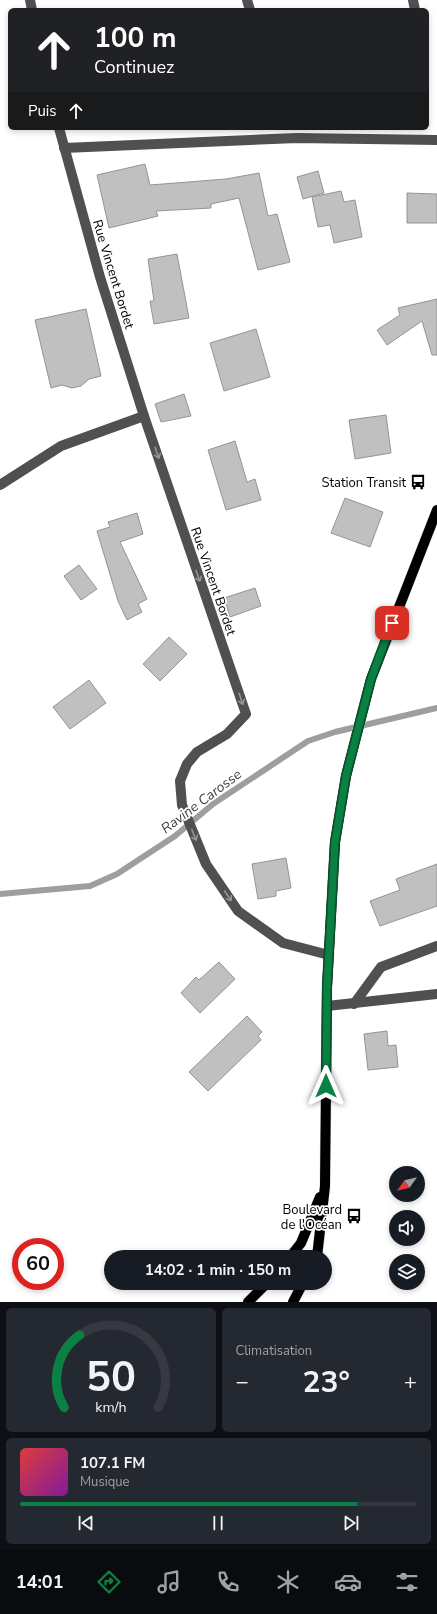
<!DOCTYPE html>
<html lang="fr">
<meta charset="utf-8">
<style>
body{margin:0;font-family:"Nunito Sans",sans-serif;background:#242831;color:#f1f3f6;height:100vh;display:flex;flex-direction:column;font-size:15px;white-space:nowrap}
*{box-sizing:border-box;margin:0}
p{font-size:13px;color:#9ea1a6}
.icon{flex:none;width:22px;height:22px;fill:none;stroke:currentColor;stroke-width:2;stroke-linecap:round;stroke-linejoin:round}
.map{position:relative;height:1302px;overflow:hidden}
.details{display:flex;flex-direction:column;gap:6px;padding:6px;background:#0d0f14;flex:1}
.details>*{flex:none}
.banner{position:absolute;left:8px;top:8px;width:421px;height:122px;border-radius:6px;box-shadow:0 2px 6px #0003;background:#202124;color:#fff;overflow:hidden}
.needle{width:26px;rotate:236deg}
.tools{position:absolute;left:389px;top:1166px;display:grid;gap:8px}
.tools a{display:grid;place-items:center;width:36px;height:36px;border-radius:50%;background:#171b24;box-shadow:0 2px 6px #0003;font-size:20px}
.speed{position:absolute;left:12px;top:1238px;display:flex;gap:8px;font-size:20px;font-weight:700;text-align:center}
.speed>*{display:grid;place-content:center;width:52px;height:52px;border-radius:50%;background:#171b24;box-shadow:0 2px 6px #0003;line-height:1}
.speed .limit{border:6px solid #d22;background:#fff;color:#111}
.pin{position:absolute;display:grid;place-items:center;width:34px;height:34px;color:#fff;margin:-17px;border-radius:8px;box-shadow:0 2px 6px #0006}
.me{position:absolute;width:44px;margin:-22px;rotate:0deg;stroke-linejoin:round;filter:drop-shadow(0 0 3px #0008)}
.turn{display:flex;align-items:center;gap:14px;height:84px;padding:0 20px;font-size:18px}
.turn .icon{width:52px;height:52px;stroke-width:2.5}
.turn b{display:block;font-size:28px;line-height:34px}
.then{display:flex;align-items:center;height:38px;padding:0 20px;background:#0003;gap:8px;font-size:15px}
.big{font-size:30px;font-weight:700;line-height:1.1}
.details .tile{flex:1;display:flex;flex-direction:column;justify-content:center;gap:6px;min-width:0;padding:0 14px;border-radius:6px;background:#242831}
.details .dial{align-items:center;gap:0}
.dial svg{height:104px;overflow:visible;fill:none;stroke:#363941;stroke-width:7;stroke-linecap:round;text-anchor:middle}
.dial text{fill:#f1f3f6;stroke:none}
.song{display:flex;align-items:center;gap:12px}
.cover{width:48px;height:48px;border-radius:6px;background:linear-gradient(135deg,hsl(0 70% 55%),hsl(290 70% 35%))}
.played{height:4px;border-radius:2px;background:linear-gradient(90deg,#0b8043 85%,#363941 85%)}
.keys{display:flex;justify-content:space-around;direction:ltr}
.heat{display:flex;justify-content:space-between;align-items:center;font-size:22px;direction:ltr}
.details .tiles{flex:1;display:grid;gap:6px;grid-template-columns:1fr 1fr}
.tile:last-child{grid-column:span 2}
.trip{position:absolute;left:104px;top:1250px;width:228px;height:40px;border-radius:20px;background:#171b24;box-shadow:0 2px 6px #0003;font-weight:700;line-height:40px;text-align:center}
.menu{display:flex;height:64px;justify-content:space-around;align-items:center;background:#090b0e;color:#9ea1a6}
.menu .icon{width:28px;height:28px}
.menu .active{color:#0b8043}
.menu b{font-size:18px;color:#f1f3f6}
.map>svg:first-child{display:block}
</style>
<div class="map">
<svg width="437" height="1302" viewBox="0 0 437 1302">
<rect width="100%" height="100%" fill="#fff"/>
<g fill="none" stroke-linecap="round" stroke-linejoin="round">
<!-- stream -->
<polyline stroke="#9e9e9e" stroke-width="6" points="0,894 90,886 117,874 175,836 213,804 308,741 335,732 437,708"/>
</g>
<!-- building -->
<g fill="#c0c0c0" stroke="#949494">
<polygon points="145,164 150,185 226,179 259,173 268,216 277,214 290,262 258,270 239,198 211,204 211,208 156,211 158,216 109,228 97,175"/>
<polygon points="318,171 324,193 303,199 297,177"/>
<polygon points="341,191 344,202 355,200 362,237 334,243 330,225 318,227 312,197"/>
<polygon points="407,193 437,194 437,223 407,223"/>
<polygon points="177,254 189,318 154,324 150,301 154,301 148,259"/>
<polygon points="437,299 437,355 432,355 422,321 387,345 377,330 400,315 398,308"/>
<polygon points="86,309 101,376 89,379 81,386 72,388 62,385 51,388 35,320"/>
<polygon points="256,329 270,377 224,391 210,343"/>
<polygon points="184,394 191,416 161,422 155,404"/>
<polygon points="386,415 391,453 355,459 349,420"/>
<polygon points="235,441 247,482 255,479 261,500 226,510 208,450"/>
<polygon points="345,498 383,512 370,547 331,533"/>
<polygon points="137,513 143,534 120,542 147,599 138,604 142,612 127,620 118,601 97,531 110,527 108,522"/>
<polygon points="79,565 97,589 81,600 64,576"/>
<polygon points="255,588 261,606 230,617 224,598"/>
<polygon points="169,637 187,654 160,681 143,664"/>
<polygon points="89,680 106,703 70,729 53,707"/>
<polygon points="286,858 291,888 276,891 276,896 258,899 252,864"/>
<polygon points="437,864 437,906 380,926 370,901 400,890 396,879"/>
<polygon points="219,962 235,979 200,1013 181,993 196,977 199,980"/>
<polygon points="247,1016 262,1032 258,1036 261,1040 208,1091 189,1072"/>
<polygon points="387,1031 388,1046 396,1045 398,1067 368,1070 364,1034"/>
</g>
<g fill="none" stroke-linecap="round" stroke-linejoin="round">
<defs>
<g id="major">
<polyline points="290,1257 301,1243 320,1197"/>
<polyline points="317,1257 325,1186 327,987 335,842 346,776 371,679 437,510"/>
<polyline points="248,1302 267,1283"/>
<polyline points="293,1302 303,1283"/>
</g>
</defs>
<!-- major casing -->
<use href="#major" stroke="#dbdbdb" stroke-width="11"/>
<!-- minor -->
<g stroke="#505050" stroke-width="10">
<polyline points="30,0 32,10"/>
<polyline points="247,0 250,10"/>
<polyline points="413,0 415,10"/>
<polyline points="59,128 100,277 144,416 246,714 227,734 197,752 187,764 180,781 182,805 206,864 238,911 283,943 329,955"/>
<polyline points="64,148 297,138 437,140"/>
<polyline points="0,485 61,446 144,416"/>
<polyline points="354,1004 381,967 437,946"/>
<polyline points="327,1006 437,994"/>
</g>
<!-- major -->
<use href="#major" stroke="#000" stroke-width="10"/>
</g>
<!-- one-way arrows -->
<defs><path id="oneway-shaft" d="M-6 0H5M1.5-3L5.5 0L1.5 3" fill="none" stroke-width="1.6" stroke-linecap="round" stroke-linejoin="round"/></defs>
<g stroke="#969696">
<use href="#oneway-shaft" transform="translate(157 453) rotate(71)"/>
<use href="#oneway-shaft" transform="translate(198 576) rotate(71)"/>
<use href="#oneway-shaft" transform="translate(241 699) rotate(72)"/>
<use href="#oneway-shaft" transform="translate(194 835) rotate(68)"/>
<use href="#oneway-shaft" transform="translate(228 896) rotate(56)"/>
</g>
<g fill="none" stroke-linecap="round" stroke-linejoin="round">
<defs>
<polyline id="route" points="326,1086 327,987 335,842 346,776 371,679 392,623"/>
</defs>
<!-- route casing -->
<use href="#route" stroke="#07532c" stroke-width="10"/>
<!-- route -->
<use href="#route" stroke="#0b8043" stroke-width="7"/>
</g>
<!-- icons -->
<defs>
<symbol id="bus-bare" viewBox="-9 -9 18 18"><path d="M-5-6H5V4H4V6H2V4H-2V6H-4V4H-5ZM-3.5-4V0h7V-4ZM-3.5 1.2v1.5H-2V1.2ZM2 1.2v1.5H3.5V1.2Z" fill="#000" stroke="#fff" stroke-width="2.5" paint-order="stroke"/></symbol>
</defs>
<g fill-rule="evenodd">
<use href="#bus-bare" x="407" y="471" width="22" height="22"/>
<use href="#bus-bare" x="343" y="1205" width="22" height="22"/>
</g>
<g text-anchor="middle" stroke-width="3.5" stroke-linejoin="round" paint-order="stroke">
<!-- street labels -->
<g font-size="13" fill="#000" stroke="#fff">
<text transform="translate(114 274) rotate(73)" y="5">Rue Vincent Bordet</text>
<text transform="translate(214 581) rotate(71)" y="5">Rue Vincent Bordet</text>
</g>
<!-- poi labels -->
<g font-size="13" fill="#000" stroke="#fff" text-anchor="end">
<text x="406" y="487">Station Transit</text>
<text x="342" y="1214">Boulevard<tspan x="342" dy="15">de l'Océan</tspan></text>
</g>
<!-- water labels -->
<g font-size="14" font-style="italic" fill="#3f3f3f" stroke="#fff">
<text transform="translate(201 801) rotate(-37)" y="5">Ravine Carosse</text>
</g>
</g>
</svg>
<div class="tools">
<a><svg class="needle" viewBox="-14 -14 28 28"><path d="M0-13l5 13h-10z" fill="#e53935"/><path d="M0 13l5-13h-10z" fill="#9ea1a6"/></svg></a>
<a><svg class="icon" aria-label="sound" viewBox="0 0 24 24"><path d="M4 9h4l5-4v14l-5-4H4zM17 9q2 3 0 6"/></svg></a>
<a><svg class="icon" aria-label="layers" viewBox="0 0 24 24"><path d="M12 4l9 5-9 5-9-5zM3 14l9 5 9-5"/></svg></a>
</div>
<div class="speed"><div class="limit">60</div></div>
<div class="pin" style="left:392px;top:623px;background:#d93025"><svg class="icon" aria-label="arrive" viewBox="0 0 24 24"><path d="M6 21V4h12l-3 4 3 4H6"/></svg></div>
<svg class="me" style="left:326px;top:1086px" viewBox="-20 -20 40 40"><path d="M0-17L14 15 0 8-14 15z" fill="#0b8043" stroke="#fff" stroke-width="4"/></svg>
<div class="trip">14:02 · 1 min · 150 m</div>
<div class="banner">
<div class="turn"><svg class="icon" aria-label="ahead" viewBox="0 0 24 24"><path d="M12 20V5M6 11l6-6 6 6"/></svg><div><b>100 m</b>Continuez</div></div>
<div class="then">Puis<svg class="icon" aria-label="ahead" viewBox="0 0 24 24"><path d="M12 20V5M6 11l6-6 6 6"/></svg></div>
</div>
</div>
<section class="details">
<div class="tiles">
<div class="tile dial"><svg viewBox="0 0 100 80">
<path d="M14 69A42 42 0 1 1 86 69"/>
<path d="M14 69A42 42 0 0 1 26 13" stroke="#0b8043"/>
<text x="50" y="56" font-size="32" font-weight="700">50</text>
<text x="50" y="72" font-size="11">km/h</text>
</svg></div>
<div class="tile"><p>Climatisation</p>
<div class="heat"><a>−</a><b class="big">23°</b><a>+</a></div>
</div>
<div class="tile">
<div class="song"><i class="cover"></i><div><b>107.1 FM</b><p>Musique</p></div></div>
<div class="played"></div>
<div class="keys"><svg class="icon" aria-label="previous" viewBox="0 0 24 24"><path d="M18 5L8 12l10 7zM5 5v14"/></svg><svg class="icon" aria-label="pause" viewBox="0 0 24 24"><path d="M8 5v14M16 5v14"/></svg><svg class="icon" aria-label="next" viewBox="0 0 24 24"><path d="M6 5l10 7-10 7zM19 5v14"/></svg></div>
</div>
</div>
</section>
<nav class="menu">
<b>14:01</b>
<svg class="icon active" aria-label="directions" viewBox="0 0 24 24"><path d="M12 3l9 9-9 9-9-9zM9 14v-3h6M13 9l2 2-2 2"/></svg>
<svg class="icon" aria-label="music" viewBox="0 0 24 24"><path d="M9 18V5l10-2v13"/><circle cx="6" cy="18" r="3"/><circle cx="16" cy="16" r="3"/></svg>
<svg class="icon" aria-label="phone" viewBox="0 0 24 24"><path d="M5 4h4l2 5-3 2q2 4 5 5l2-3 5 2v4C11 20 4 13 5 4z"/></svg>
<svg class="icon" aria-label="climate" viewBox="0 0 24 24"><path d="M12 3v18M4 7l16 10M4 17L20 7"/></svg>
<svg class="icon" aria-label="car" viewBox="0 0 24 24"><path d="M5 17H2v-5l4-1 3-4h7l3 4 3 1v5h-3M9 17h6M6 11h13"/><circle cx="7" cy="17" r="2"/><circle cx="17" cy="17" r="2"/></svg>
<svg class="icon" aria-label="filters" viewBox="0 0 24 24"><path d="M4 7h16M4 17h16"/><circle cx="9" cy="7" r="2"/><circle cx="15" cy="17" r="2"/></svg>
</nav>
